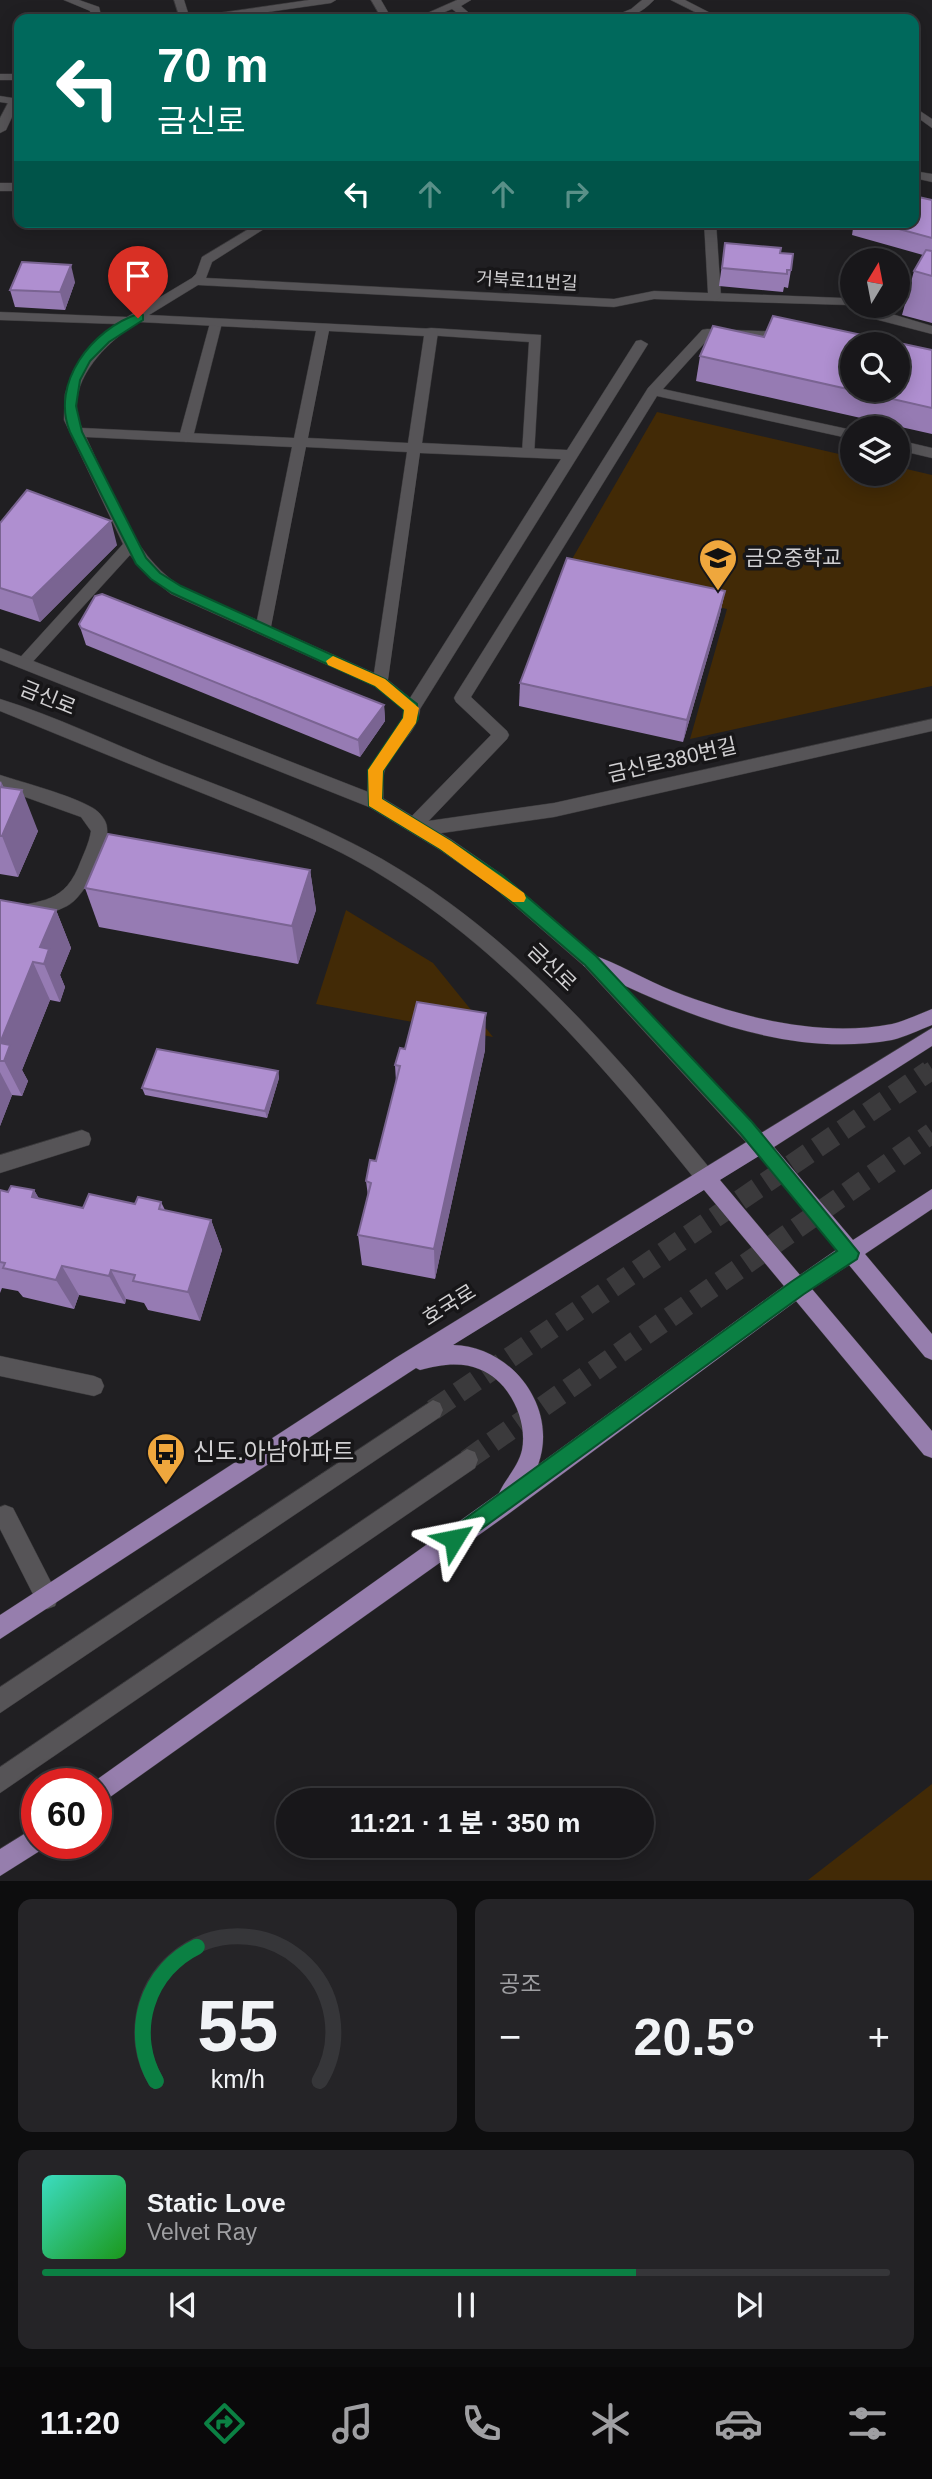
<!DOCTYPE html>
<html lang="ko">
<meta charset="utf-8">
<style>
body{margin:0;font-family:Helvetica,"Noto Sans KR",sans-serif;background:#252427;color:#f1f3f6;height:100vh;display:flex;flex-direction:column;font-size:26px;white-space:nowrap}
*{box-sizing:border-box;margin:0}
p{font-size:23px;color:#9f9fa2}
.icon{flex:none;width:38px;height:38px;fill:none;stroke:currentColor;stroke-width:2;stroke-linecap:round;stroke-linejoin:round}
.map{position:relative;height:1881px;overflow:hidden}
.drawer{display:flex;flex-direction:column;gap:18px;padding:18px;background:#0d0d0e;flex:1}
.drawer>*{flex:none}
.top-card{position:absolute;left:14px;top:14px;width:905px;height:214px;border-radius:14px;box-shadow:0 4px 18px #0003,0 0 0 2px #363639;background:#00695c;color:#fff;overflow:hidden}
.needle{width:46px;rotate:10deg}
.buttons{position:absolute;left:840px;top:248px;display:grid;gap:14px}
.buttons a{display:grid;place-items:center;width:70px;height:70px;border-radius:50%;background:#18171a;box-shadow:0 4px 18px #0003,0 0 0 2px #363639;font-size:35px}
.speed{position:absolute;left:21px;top:1768px;display:flex;gap:14px;font-size:35px;font-weight:700;text-align:center}
.speed>*{display:grid;place-content:center;width:91px;height:91px;border-radius:50%;background:#18171a;box-shadow:0 4px 18px #0003,0 0 0 2px #363639;line-height:1}
.speed .limit{border:10px solid #d22;background:#fff;color:#111}
.pin{position:absolute;display:grid;place-items:center;width:60px;height:60px;color:#fff;margin:-72px -30px;border-radius:50% 50% 50% 0;rotate:-45deg;box-shadow:0 0 7px #0007}
.pin .icon{rotate:45deg}
.me{position:absolute;width:77px;margin:-38px;rotate:55deg;stroke-linejoin:round;filter:drop-shadow(0 0 5px #0008)}
.turn{display:flex;align-items:center;gap:24px;height:147px;padding:0 28px;font-size:32px}
.turn .icon{width:91px;height:91px;stroke-width:2.5}
.turn b{display:block;font-size:49px;line-height:60px}
.lanes{display:flex;align-items:center;height:66px;padding:0 28px;background:#0003;justify-content:center;gap:35px;direction:ltr}
.lanes .off{opacity:.35}
.big{font-size:52px;font-weight:800;line-height:1.1}
.drawer .card{flex:1;display:flex;flex-direction:column;justify-content:center;gap:10px;min-width:0;padding:0 24px;border-radius:14px;background:#252427}
.drawer .dial{align-items:center;gap:0}
.dial svg{height:182px;overflow:visible;fill:none;stroke:#363639;stroke-width:7;stroke-linecap:round;text-anchor:middle}
.dial text{fill:#f1f3f6;stroke:none}
.song{display:flex;align-items:center;gap:21px}
.cover{width:84px;height:84px;border-radius:10px;background:linear-gradient(135deg,hsl(170 70% 55%),hsl(120 70% 35%))}
.played{height:7px;border-radius:4px;background:linear-gradient(90deg,#0b8043 70%,#363639 70%)}
.keys{display:flex;justify-content:space-around;direction:ltr}
.heat{display:flex;justify-content:space-between;align-items:center;font-size:38px;direction:ltr}
.drawer .tiles{flex:1;display:grid;gap:18px;grid-template-columns:1fr 1fr}
.card:last-child{grid-column:span 2}
.trip{position:absolute;left:276px;top:1788px;width:378px;height:70px;border-radius:35px;background:#18171a;box-shadow:0 4px 18px #0003,0 0 0 2px #363639;font-weight:800;line-height:70px;text-align:center}
.dock{display:flex;height:112px;justify-content:space-around;align-items:center;background:#0a090a;color:#9f9fa2}
.dock .icon{width:49px;height:49px}
.dock .current{color:#0b8043}
.dock b{font-size:32px;color:#f1f3f6}
.map>svg:first-child{display:block}
</style>
<div class="map">
<svg width="932" height="1881" viewBox="0 0 932 1881">
<rect width="100%" height="100%" fill="#201f22"/>
<!-- green -->
<g fill="#422a06">
<polygon points="657,412 852,457 852,474 898,474 898,467 932,475 932,686 690,739 727,609 564,573"/>
<polygon points="346,910 433,963 493,1037 316,1004"/>
<polygon points="932,1784 932,1880 808,1880"/>
</g>
<g fill="none" stroke-linecap="round" stroke-linejoin="round">
<!-- tertiary-tunnel-far1 -->
<polyline stroke="#3b3a3c" stroke-width="16" stroke-dasharray="16 8" stroke-linecap="butt" points="926,1073 932,1069"/>
<!-- tertiary-tunnel -->
<g stroke="#3b3a3c" stroke-width="21" stroke-dasharray="21 10" stroke-linecap="butt">
<polyline points="433,1410 929,1071"/>
<polyline points="467,1460 932,1133"/>
</g>
<defs>
<g id="service">
<polygon points="64,0 79,0 99,7 102,19 92,19 90,11"/>
<polygon points="457,0 471,0 461,6 476,19 465,19 452,9 428,19 414,19"/>
<path d="M642 0H654C641 14 626 20 607 19L631 9Z"/>
<rect x="0" y="74" width="19" height="6"/>
<polygon points="10,99 18,99 19,102 6,130 0,133 0,118"/>
<rect x="0" y="183" width="19" height="8"/>
<rect x="898" y="285" width="34" height="8"/>
<polygon points="852,290 852,306 865,306 932,326 932,334 863,316 849,305 715,301 709,297 715,293 843,298 848,291"/>
<polygon points="216,319 222,323 193,437 186,442 179,437 210,323"/>
<polygon points="431,328 541,335 534,456 524,456 522,453 529,342 426,335 426,329"/>
<polygon points="707,329 787,332 794,336 787,340 710,337 663,389 852,430 852,439 657,396 471,697 507,731 509,735 507,739 420,830 408,830 406,825 408,820 491,735 456,702 454,698 456,694 648,388 702,330"/>
<polygon points="898,440 932,448 932,458 898,450"/>
<path d="M0 775C25 783 70 795 91 807 98 810 107 820 107 828 110 848 85 897 67 906 46 917 22 918 0 925V911C35 899 61 907 78 868 83 855 89 844 91 831L81 817 0 788Z"/>
<polygon points="82,1130 89,1133 91,1139 89,1145 0,1173 0,1155"/>
<polygon points="0,1356 94,1376 101,1379 104,1386 101,1393 94,1396 0,1376"/>
<polygon points="5,1505 13,1508 55,1590 58,1598 55,1606 47,1609 39,1606 0,1529 0,1507"/>
</g>
<g id="minor">
<polygon points="174,0 184,0 190,19 180,19"/>
<polygon points="309,0 336,0 331,3 219,19 193,19 198,16"/>
<polygon points="371,0 381,0 392,19 382,19"/>
<polygon points="671,0 685,0 722,19 709,19"/>
<polygon points="0,96 19,99 19,105 0,102"/>
<polygon points="914,107 932,119 932,128 914,115"/>
<polygon points="914,171 932,174 932,182 914,178"/>
<path d="M260 222H275L212 262 206 278 614 299 654 291 708 293 704 222H716L721 297 715 301 654 299 614 307 198 285 149 315 436 329 438 332 422 443 567 450 636 341 641 340 648 344 420 709C418 735 389 750 384 773 381 784 386 796 381 807H369L367 802 368 770 403 718 404 710 374 686 171 594 146 574 130 555 28 667H18L15 663 123 544 64 420 65 394 73 371 89 349 117 324 0 320V312L127 317 192 278 196 274 202 257ZM139 322 316 331 294 438 82 428C61 385 107 341 139 322ZM329 331 424 336 408 443 308 438ZM86 437 292 447 257 620C232 609 203 600 179 585 131 554 110 487 86 437ZM306 447 407 452 374 673 271 627ZM420 453 561 459 410 698 388 680Z"/>
<polygon points="932,719 932,731 554,817 421,836 415,834 413,829 415,824 421,822 554,803"/>
</g>
<g id="tertiary">
<polygon points="0,648 381,797 452,840 504,876 596,956 769,1140 772,1146 769,1152 762,1155 755,1152 584,966 492,886 440,850 369,807 0,660"/>
<path d="M0 699C55 716 109 742 163 764 237 793 313 820 382 859 515 935 616 1054 712 1171L715 1177 712 1183 705 1186 698 1183C603 1065 503 947 371 869 320 839 266 819 212 797 141 769 71 740 0 711Z"/>
<polygon points="433,1400 440,1403 443,1410 440,1417 0,1713 0,1687"/>
<polygon points="467,1449 475,1452 478,1460 475,1468 0,1793 0,1767"/>
</g>
<g id="primary">
<path d="M590 954C618 963 645 980 673 991 740 1017 819 1038 892 1024 905 1021 919 1014 932 1009V1025C919 1030 905 1037 892 1040 786 1059 676 1012 584 966L581 961 584 956Z"/>
<path d="M932 1028V1046L774 1147 853 1240 932 1189V1209L865 1254 932 1334V1360L925 1357 849 1265 812 1289 932 1431V1458L924 1455 796 1301 507 1515 96 1807V1783H92L499 1493C506 1478 518 1467 522 1450 528 1420 509 1380 479 1369 461 1361 438 1365 420 1370L416 1368 0 1639V1615L397 1357ZM759 1156 836 1250 800 1275 720 1180ZM704 1190 784 1286 538 1465C559 1408 512 1346 453 1345Z"/>
<polygon points="37,1826 37,1843 47,1843 46,1847 0,1876 0,1849"/>
</g>
</defs>
<!-- service casing -->
<use href="#service" stroke="#3a393b" stroke-width="1"/>
<!-- minor casing -->
<use href="#minor" stroke="#3a393b" stroke-width="1"/>
<!-- tertiary casing -->
<use href="#tertiary" stroke="#3a393b" stroke-width="1"/>
<!-- primary casing -->
<use href="#primary" stroke="#3a393b" stroke-width="1"/>
<!-- service -->
<use href="#service" fill="#565457" fill-rule="evenodd"/>
<!-- minor -->
<use href="#minor" fill="#565457" fill-rule="evenodd"/>
<!-- tertiary -->
<use href="#tertiary" fill="#565457" fill-rule="evenodd"/>
<!-- primary -->
<use href="#primary" fill="#967ead" fill-rule="evenodd"/>
</g>
<!-- wall -->
<g fill="#967bb3">
<polygon points="932,200 932,323 902,315 914,271 923,255 852,235 854,222 914,222"/>
<polygon points="725,243 780,253 791,270 788,288 784,287 783,292 719,286"/>
<polygon points="75,282 65,310 15,307 10,290"/>
<polygon points="764,337 932,350 932,434 696,381 700,356"/>
<polygon points="0,523 117,545 40,622 0,609"/>
<polygon points="725,591 720,614 683,742 519,706 520,683"/>
<polygon points="79,624 384,705 385,721 360,757 86,645"/>
<polygon points="0,781 4,788 38,831 18,877 0,874"/>
<polygon points="310,870 316,910 298,964 99,927 85,888"/>
<polygon points="0,900 56,910 71,948 60,975 65,987 60,1002 50,1000 22,1070 28,1081 22,1096 12,1095 0,1126"/>
<polygon points="405,1049 485,1050 435,1279 362,1265 358,1235 368,1196 366,1181 376,1161 396,1082 395,1065"/>
<polygon points="278,1071 279,1078 267,1118 145,1095 142,1088"/>
<polygon points="0,1190 8,1192 34,1190 39,1199 83,1208 161,1202 165,1210 211,1220 222,1250 200,1321 148,1310 144,1303 126,1299 125,1304 79,1295 74,1309 23,1297 18,1291 2,1288 0,1293"/>
</g>
<!-- shaded-wall -->
<g fill="#7a6492">
<polygon points="71,265 75,282 65,310 60,292"/>
<polygon points="111,521 117,545 40,622 32,598"/>
<polygon points="725,591 720,614 683,742 687,720"/>
<polygon points="384,705 385,721 360,757 358,740"/>
<polygon points="1,781 13,811 22,790 38,831 18,877 2,836 0,791"/>
<polygon points="310,870 316,910 298,964 292,926"/>
<polygon points="56,910 71,948 60,975 65,987 60,1002 44,964 40,947"/>
<polygon points="33,962 50,1000 22,1070 28,1081 22,1096 4,1061 0,1043"/>
<polygon points="486,1013 485,1050 435,1279 434,1249"/>
<polygon points="278,1071 279,1078 267,1118 265,1111"/>
<polygon points="0,1072 12,1095 0,1126"/>
<polygon points="34,1190 53,1222 32,1197"/>
<polygon points="211,1220 222,1250 200,1321 188,1292"/>
<polygon points="62,1266 79,1295 74,1309 56,1280"/>
<polygon points="111,1270 126,1299 125,1304 109,1276"/>
</g>
<!-- building -->
<g fill="#af8fd0" stroke="#7a6492" stroke-width="2">
<polygon points="914,196 932,200 932,238 873,222 914,222"/>
<polygon points="725,243 781,248 780,253 793,254 791,270 787,270 787,274 722,268"/>
<polygon points="926,250 932,251 932,276 914,271"/>
<polygon points="22,262 71,265 60,292 10,290"/>
<polygon points="773,316 932,350 932,408 853,390 898,390 898,345 852,345 852,390 700,356 713,326 764,337"/>
<polygon points="27,490 111,521 32,598 0,588 0,523"/>
<polygon points="567,558 725,591 687,720 520,683"/>
<polygon points="102,594 384,705 358,740 81,628 79,624 95,596"/>
<polygon points="0,787 22,790 2,836 0,836"/>
<polygon points="108,834 310,870 292,926 85,888"/>
<polygon points="0,900 56,910 40,947 49,949 44,964 33,962 0,1043 10,1045 4,1061 0,1061"/>
<polygon points="417,1002 486,1013 434,1249 358,1235 371,1183 366,1181 370,1160 376,1161 400,1066 395,1065 400,1048 405,1049"/>
<polygon points="157,1049 278,1071 265,1111 142,1088"/>
<polygon points="11,1186 34,1190 32,1197 83,1208 89,1194 135,1204 138,1197 161,1202 159,1209 211,1220 188,1292 133,1281 135,1275 111,1270 109,1276 62,1266 56,1280 3,1268 5,1263 0,1262 0,1190 8,1192"/>
</g>
<!-- route -->
<path fill="#0b8043" stroke="#07532c" stroke-width="2" d="M138 314 143 315V320L109 342 90 361 80 380 76 406 82 432 146 558 160 573 181 586 385 679 417 704 418 719 383 771 382 799 451 841 503 876 596 956 752 1122 859 1253 857 1259 804 1294 454 1549 447 1546 444 1539 447 1532 791 1282 837 1251 740 1133 585 965 492 885 440 849 369 806 368 770 403 718 404 710 375 686 172 593 151 579 136 564 70 432C50 383 92 329 138 314Z"/>
<!-- slow -->
<polygon fill="#f59e0b" points="333,656 385,679 419,708 416,723 383,771 382,799 451,841 524,893 526,898 524,902 513,902 440,849 369,806 368,770 403,718 404,710 375,686 328,665 326,661"/>
<!-- icons -->
<defs>
<symbol id="school-pin" viewBox="-11 -11 22 30"><path d="M0 17L-7.5 6A9.5 9.5 0 1 1 7.5 6Z" fill="#efa73d" stroke="#171618"/><path d="M0-5L7-2L0 1L-7-2ZM-4 1L0 2.5L4 1V4Q0 6-4 4Z" fill="#111"/></symbol>
<symbol id="bus-pin" viewBox="-11 -11 22 30"><path d="M0 17L-7.5 6A9.5 9.5 0 1 1 7.5 6Z" fill="#efa73d" stroke="#171618"/><path d="M-5-6H5V4H4V6H2V4H-2V6H-4V4H-5ZM-3.5-4V0h7V-4ZM-3.5 1.2v1.5H-2V1.2ZM2 1.2v1.5H3.5V1.2Z" fill="#111"/></symbol>
</defs>
<g fill-rule="evenodd">
<use href="#school-pin" x="696" y="536" width="44" height="60"/>
<use href="#bus-pin" x="144" y="1430" width="44" height="60"/>
</g>
<g text-anchor="middle" stroke-width="7" stroke-linejoin="round" paint-order="stroke">
<!-- far-street labels -->
<g font-size="18" fill="#d1d0d2" stroke="#171618">
<text transform="translate(527 281) rotate(3)" y="6">거북로11번길</text>
</g>
<!-- poi labels -->
<g font-size="21" fill="#d1d0d2" stroke="#171618" text-anchor="start">
<text x="745" y="565">금오중학교</text>
</g>
<!-- street labels -->
<g font-size="21" fill="#d1d0d2" stroke="#171618">
<text transform="translate(48 698) rotate(22)" y="7">금신로</text>
<text transform="translate(672 760) rotate(-13)" y="7">금신로380번길</text>
<text transform="translate(552 967) rotate(44)" y="7">금신로</text>
<text transform="translate(449 1305) rotate(-32)" y="7">호국로</text>
</g>
<!-- near-poi labels -->
<g font-size="24" fill="#d1d0d2" stroke="#171618" text-anchor="start">
<text x="193" y="1460">신도.아남아파트</text>
</g>
</g>
</svg>
<div class="buttons">
<a><svg class="needle" viewBox="-14 -14 28 28"><path d="M0-13l5 13h-10z" fill="#e53935"/><path d="M0 13l5-13h-10z" fill="#9f9fa2"/></svg></a>
<a><svg class="icon" aria-label="search" viewBox="0 0 24 24"><circle cx="10" cy="10" r="6"/><path d="M15 15l6 6"/></svg></a>
<a><svg class="icon" aria-label="layers" viewBox="0 0 24 24"><path d="M12 4l9 5-9 5-9-5zM3 14l9 5 9-5"/></svg></a>
</div>
<div class="speed"><div class="limit">60</div></div>
<div class="pin" style="left:138px;top:318px;background:#d93025"><svg class="icon" aria-label="arrive" viewBox="0 0 24 24"><path d="M6 21V4h12l-3 4 3 4H6"/></svg></div>
<svg class="me" style="left:454px;top:1539px" viewBox="-20 -20 40 40"><path d="M0-17L14 15 0 8-14 15z" fill="#0b8043" stroke="#fff" stroke-width="4"/></svg>
<div class="trip">11:21 · 1 분 · 350 m</div>
<div class="top-card">
<div class="turn"><svg class="icon" aria-label="left" viewBox="0 0 24 24"><path d="M17 20v-9H6M10 6l-5 5 5 5"/></svg><div><b>70 m</b>금신로</div></div>
<div class="lanes"><svg class="icon" aria-label="left" viewBox="0 0 24 24"><path d="M17 20v-9H6M10 6l-5 5 5 5"/></svg><svg class="icon off" aria-label="ahead" viewBox="0 0 24 24"><path d="M12 20V5M6 11l6-6 6 6"/></svg><svg class="icon off" aria-label="ahead" viewBox="0 0 24 24"><path d="M12 20V5M6 11l6-6 6 6"/></svg><svg class="icon off" aria-label="right" viewBox="0 0 24 24"><path d="M7 20v-9h11M14 6l5 5-5 5"/></svg></div>
</div>
</div>
<section class="drawer">
<div class="tiles">
<div class="card dial"><svg viewBox="0 0 100 80">
<path d="M14 69A42 42 0 1 1 86 69"/>
<path d="M14 69A42 42 0 0 1 32 10" stroke="#0b8043"/>
<text x="50" y="56" font-size="32" font-weight="700">55</text>
<text x="50" y="72" font-size="11">km/h</text>
</svg></div>
<div class="card"><p>공조</p>
<div class="heat"><a>−</a><b class="big">20.5°</b><a>+</a></div>
</div>
<div class="card">
<div class="song"><i class="cover"></i><div><b>Static Love</b><p>Velvet Ray</p></div></div>
<div class="played"></div>
<div class="keys"><svg class="icon" aria-label="previous" viewBox="0 0 24 24"><path d="M18 5L8 12l10 7zM5 5v14"/></svg><svg class="icon" aria-label="pause" viewBox="0 0 24 24"><path d="M8 5v14M16 5v14"/></svg><svg class="icon" aria-label="next" viewBox="0 0 24 24"><path d="M6 5l10 7-10 7zM19 5v14"/></svg></div>
</div>
</div>
</section>
<nav class="dock">
<b>11:20</b>
<svg class="icon current" aria-label="directions" viewBox="0 0 24 24"><path d="M12 3l9 9-9 9-9-9zM9 14v-3h6M13 9l2 2-2 2"/></svg>
<svg class="icon" aria-label="music" viewBox="0 0 24 24"><path d="M9 18V5l10-2v13"/><circle cx="6" cy="18" r="3"/><circle cx="16" cy="16" r="3"/></svg>
<svg class="icon" aria-label="phone" viewBox="0 0 24 24"><path d="M5 4h4l2 5-3 2q2 4 5 5l2-3 5 2v4C11 20 4 13 5 4z"/></svg>
<svg class="icon" aria-label="climate" viewBox="0 0 24 24"><path d="M12 3v18M4 7l16 10M4 17L20 7"/></svg>
<svg class="icon" aria-label="car" viewBox="0 0 24 24"><path d="M5 17H2v-5l4-1 3-4h7l3 4 3 1v5h-3M9 17h6M6 11h13"/><circle cx="7" cy="17" r="2"/><circle cx="17" cy="17" r="2"/></svg>
<svg class="icon" aria-label="filters" viewBox="0 0 24 24"><path d="M4 7h16M4 17h16"/><circle cx="9" cy="7" r="2"/><circle cx="15" cy="17" r="2"/></svg>
</nav>
